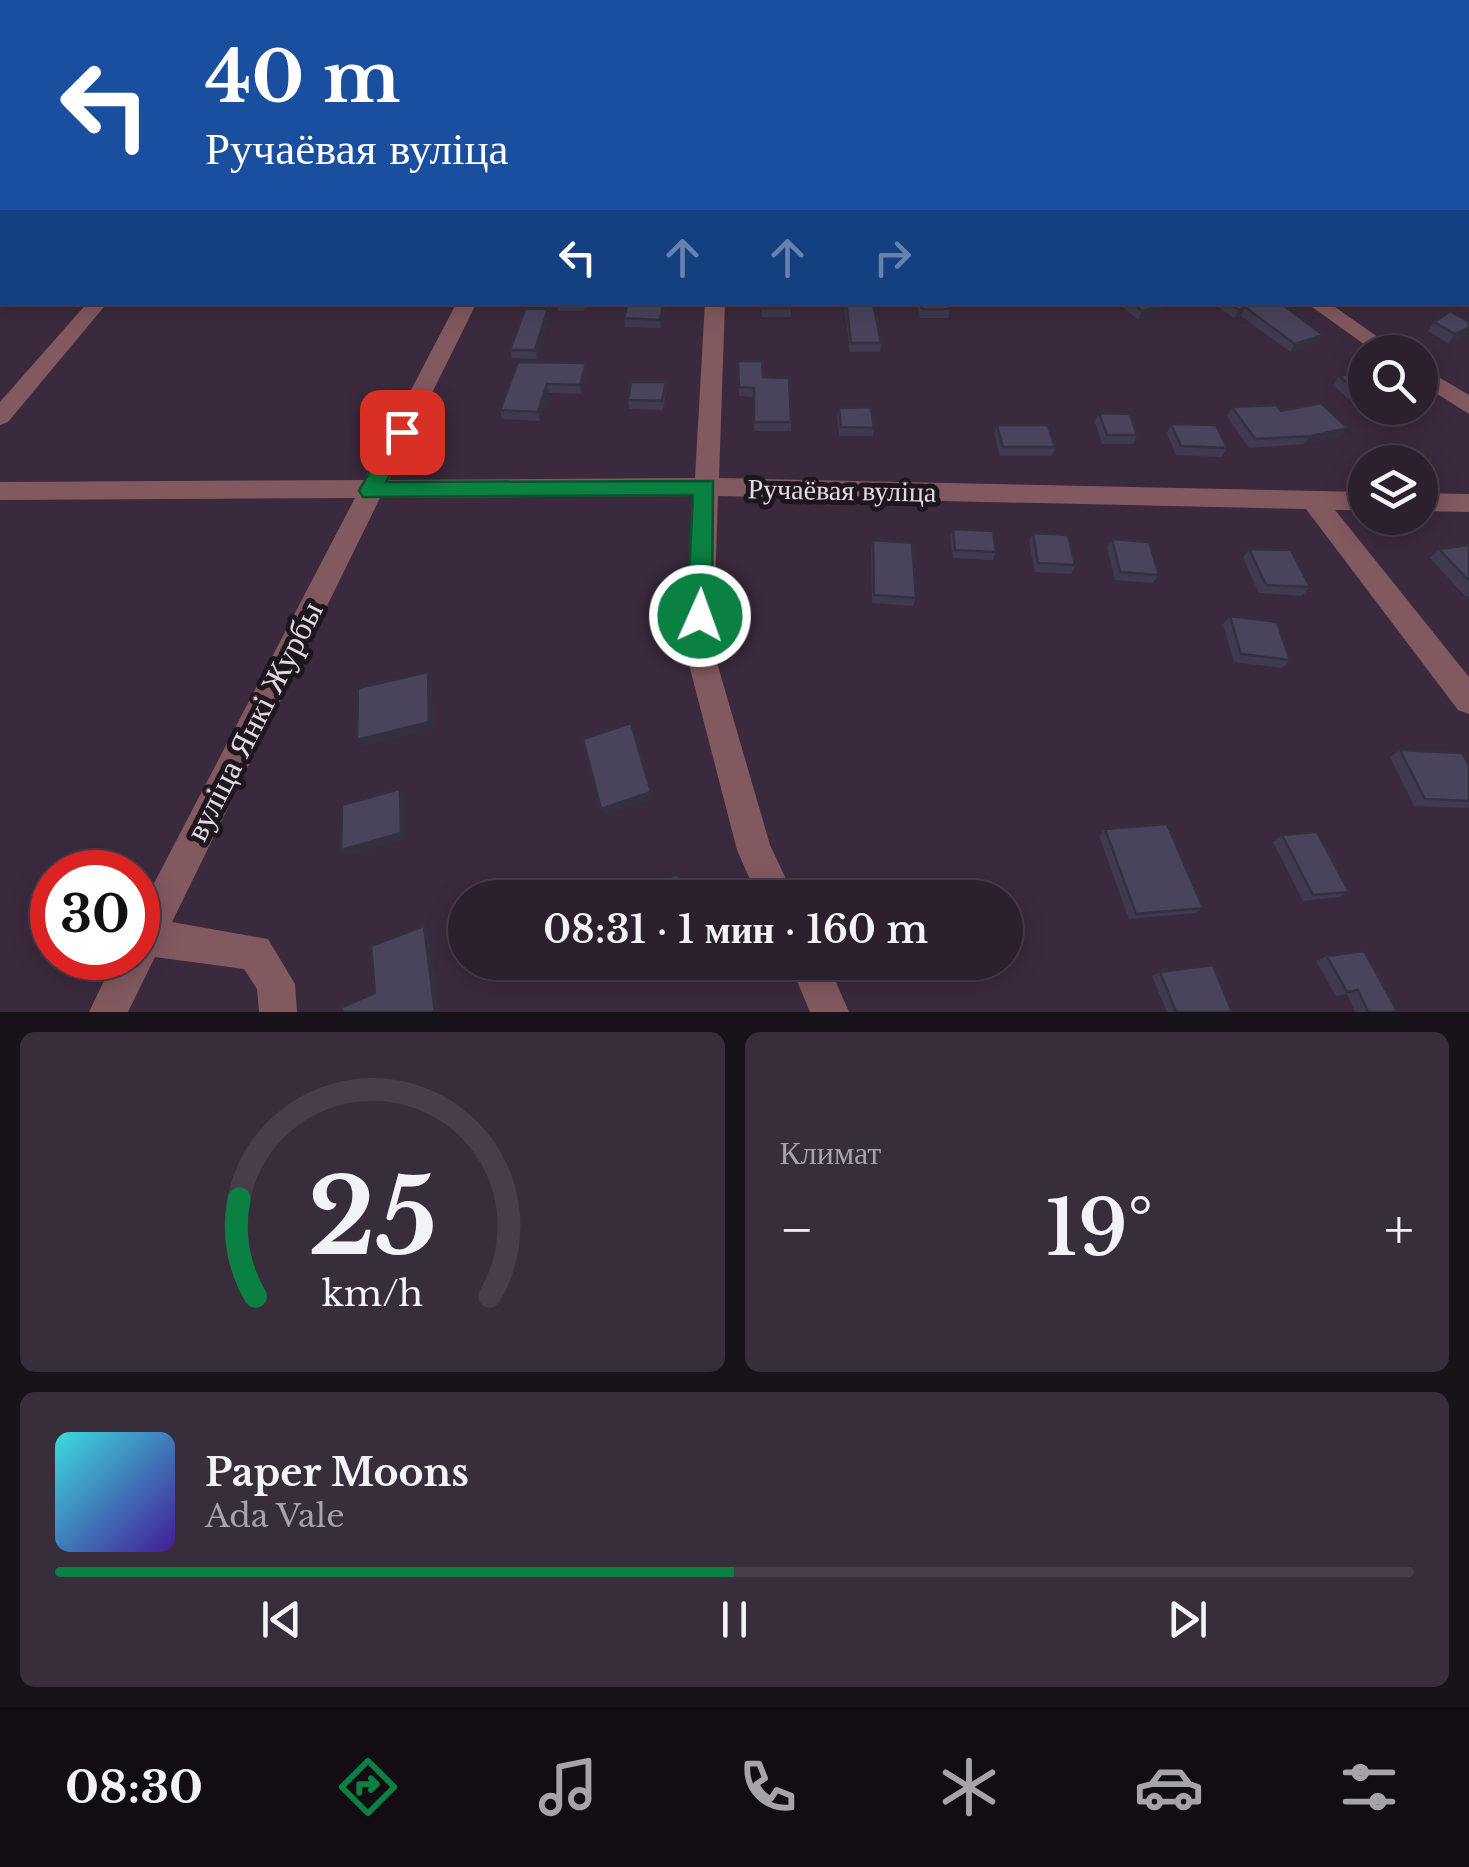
<!DOCTYPE html>
<html lang="ru">
<meta charset="utf-8">
<style>
body{margin:0;font-family:"Libre Baskerville",serif;background:#382d3a;color:#f1f3f6;height:100vh;display:flex;flex-direction:column;font-size:38px;white-space:nowrap}
*{box-sizing:border-box;margin:0}
p{font-size:32px;color:#a6a3aa}
.icon{flex:none;width:55px;height:55px;fill:none;stroke:currentColor;stroke-width:2;stroke-linecap:round;stroke-linejoin:round}
.map{position:relative;height:1012px;overflow:hidden}
.drawer{display:flex;flex-direction:column;gap:20px;padding:20px;background:#181219;flex:1}
.drawer>*{flex:none}
.banner{position:absolute;left:0px;top:0px;width:1470px;height:305px;box-shadow:0 5px 25px #0003,0 0 0 2px #483e4a;background:#1a4fa0;color:#fff;overflow:hidden}
.controls{position:absolute;left:1348px;top:335px;display:grid;gap:20px}
.controls a{display:grid;place-items:center;width:90px;height:90px;border-radius:50%;background:#2c202e;box-shadow:0 5px 25px #0003,0 0 0 2px #483e4a;font-size:50px}
.speed{position:absolute;left:30px;top:850px;display:flex;gap:20px;font-size:50px;font-weight:700;text-align:center}
.speed>*{display:grid;place-content:center;width:130px;height:130px;border-radius:50%;background:#2c202e;box-shadow:0 5px 25px #0003,0 0 0 2px #483e4a;line-height:1}
.speed .limit{border:15px solid #d22;background:#fff;color:#111}
.pin{position:absolute;display:grid;place-items:center;width:85px;height:85px;color:#fff;margin:-42px;border-radius:20px;box-shadow:0 5px 15px #0006}
.me{position:absolute;width:110px;margin:-55px;rotate:2deg;stroke-linejoin:round;filter:drop-shadow(0 0 8px #0008)}
.turn{display:flex;align-items:center;gap:35px;height:210px;padding:0 40px;font-size:45px}
.turn .icon{width:130px;height:130px;stroke-width:2.5}
.turn b{display:block;font-size:70px;line-height:85px}
.lanes{display:flex;align-items:center;height:95px;padding:0 40px;background:#0003;justify-content:center;gap:50px;direction:ltr}
.lanes .off{opacity:.35}
.big{font-size:75px;font-weight:600;line-height:1.1}
.drawer .widget{flex:1;display:flex;flex-direction:column;justify-content:center;gap:15px;min-width:0;padding:0 35px;border-radius:15px;background:#382d3a}
.drawer .dial{align-items:center;gap:0}
.dial svg{height:260px;overflow:visible;fill:none;stroke:#483e4a;stroke-width:7;stroke-linecap:round;text-anchor:middle}
.dial text{fill:#f1f3f6;stroke:none}
.song{display:flex;align-items:center;gap:30px}
.cover{width:120px;height:120px;border-radius:15px;background:linear-gradient(135deg,hsl(180 70% 55%),hsl(260 70% 35%))}
.played{height:10px;border-radius:5px;background:linear-gradient(90deg,#0b8043 50%,#483e4a 50%)}
.keys{display:flex;justify-content:space-around;direction:ltr}
.heat{display:flex;justify-content:space-between;align-items:center;font-size:55px;direction:ltr}
.drawer .tiles{flex:1;display:grid;gap:20px;grid-template-columns:1fr 1fr}
.widget:last-child{grid-column:span 2}
.trip{position:absolute;left:448px;top:880px;width:575px;height:100px;border-radius:50px;background:#2c202e;box-shadow:0 5px 25px #0003,0 0 0 2px #483e4a;font-weight:600;line-height:100px;text-align:center}
.menu{display:flex;height:160px;justify-content:space-around;align-items:center;background:#120d12;color:#a6a3aa}
.menu .icon{width:70px;height:70px}
.menu .current{color:#0b8043}
.menu b{font-size:45px;color:#f1f3f6}
.map>svg:first-child{display:block}
</style>
<div class="map">
<svg width="1469" height="1012" viewBox="0 0 1469 1012">
<rect width="100%" height="100%" fill="#3b2a3d"/>
<g fill="none" stroke-linecap="round" stroke-linejoin="round">
<!-- minor -->
<g fill="#835960" fill-rule="evenodd">
<polygon points="2,171 2,182 0,183 0,172"/>
<polygon points="88,302 108,302 8,422 0,425 0,402"/>
<polygon points="457,302 477,302 389,480 695,478 705,302 725,302 719,478 1365,492 1365,510 1335,510 1469,677 1469,714 1458,710 1306,509 718,496 713,649 770,845 795,898 758,898 737,850 685,649 694,496 380,498 172,922 268,939 295,984 297,1012 259,1012 257,989 244,969 155,957 128,1012 89,1012 115,958 138,958 138,914 355,498 0,500 0,482 364,480"/>
<polygon points="1305,302 1328,302 1399,352 1375,352"/>
<polygon points="1420,366 1469,395 1469,414 1420,383"/>
<polygon points="1420,493 1469,494 1469,512 1420,511"/>
<polygon points="789,962 827,962 849,1012 810,1012"/>
</g>
</g>
<!-- wall -->
<g fill="#3f3a4f">
<polygon points="557,302 586,302 584,311 558,311"/>
<polygon points="761,302 791,302 791,317 762,317"/>
<polygon points="844,302 873,302 881,343 880,352 850,352"/>
<polygon points="917,302 949,302 950,309 948,318 920,318"/>
<polygon points="1117,302 1162,302 1165,304 1160,313 1138,320"/>
<polygon points="1211,302 1279,302 1323,335 1317,344 1290,352 1241,316 1234,318"/>
<polygon points="666,307 661,328 625,327 624,318"/>
<polygon points="550,318 537,359 512,358 510,350"/>
<polygon points="1434,322 1469,322 1469,333 1448,343 1428,331"/>
<polygon points="738,361 763,377 791,422 791,431 754,431 753,397 739,396"/>
<polygon points="518,362 587,372 582,394 549,393 540,421 502,419 500,410"/>
<polygon points="1365,375 1365,408 1394,408 1364,413 1333,385 1339,376"/>
<polygon points="666,391 663,410 629,409 628,400"/>
<polygon points="1232,407 1281,411 1341,437 1304,444 1249,448 1227,416"/>
<polygon points="839,408 874,428 873,436 839,436 837,417"/>
<polygon points="1099,413 1137,435 1133,444 1102,444 1095,422"/>
<polygon points="1171,424 1227,448 1221,457 1176,455 1167,433"/>
<polygon points="997,425 1055,447 1052,456 1000,456 994,434"/>
<polygon points="953,529 996,552 993,560 953,558 950,537"/>
<polygon points="1033,533 1075,565 1071,574 1035,572 1029,541"/>
<polygon points="1112,539 1159,575 1153,583 1115,580 1107,547"/>
<polygon points="873,540 916,598 913,606 872,603 871,549"/>
<polygon points="1469,545 1469,596 1466,597 1430,558 1439,549"/>
<polygon points="1249,549 1310,587 1302,596 1259,593 1243,558"/>
<polygon points="1230,616 1290,660 1282,668 1234,662 1223,624"/>
<polygon points="1400,750 1469,765 1469,808 1414,806 1390,757"/>
<polygon points="1105,829 1203,908 1195,913 1129,919 1099,836"/>
<polygon points="1282,835 1349,892 1339,897 1303,901 1273,842"/>
<polygon points="1327,956 1397,1011 1402,1012 1355,1012 1347,994 1336,996 1316,961"/>
<polygon points="1160,972 1232,1012 1167,1012 1152,976"/>
</g>
<!-- shaded-wall -->
<g fill="#333040">
<polygon points="664,302 666,307 661,328 660,320"/>
<polygon points="1165,304 1160,313 1138,320 1142,311"/>
<polygon points="1245,307 1241,316 1234,318 1239,310"/>
<polygon points="548,309 550,318 537,359 535,350"/>
<polygon points="1469,328 1468,334 1448,343 1455,334"/>
<polygon points="1323,335 1317,344 1290,352 1295,344"/>
<polygon points="586,363 587,372 582,394 580,385"/>
<polygon points="547,384 549,393 540,421 538,412"/>
<polygon points="1369,408 1394,408 1364,413"/>
<polygon points="1348,428 1341,437 1304,444 1311,436"/>
<polygon points="428,672 432,680 434,730 363,747 357,740"/>
<polygon points="400,789 405,796 406,840 347,856 341,850"/>
<polygon points="651,792 653,799 603,816 601,809"/>
<polygon points="424,926 430,931 440,1012 435,1012"/>
<polygon points="659,962 671,962 655,970 653,965"/>
</g>
<!-- building -->
<g fill="#49445c" stroke="#333040" stroke-width="2.5">
<rect x="0" y="197" width="2" height="18"/>
<polygon points="628,302 664,302 660,320 624,318"/>
<polygon points="762,302 791,302 792,308 762,308"/>
<polygon points="846,302 873,302 881,343 851,343"/>
<polygon points="920,302 949,302 950,309 922,309"/>
<polygon points="1131,302 1162,302 1165,304 1142,311"/>
<polygon points="1228,302 1279,302 1323,335 1295,344 1245,307 1239,310"/>
<polygon points="525,309 548,309 535,350 510,350"/>
<polygon points="1450,311 1469,322 1469,328 1455,334 1434,322"/>
<polygon points="738,361 762,361 763,377 789,378 791,422 754,422 754,388 739,387"/>
<polygon points="518,362 586,363 580,385 547,384 538,412 500,410"/>
<polygon points="1360,372 1365,375 1365,399 1339,376"/>
<polygon points="631,382 666,382 662,401 628,400"/>
<polygon points="1321,403 1348,428 1311,436 1255,439 1232,407 1276,405 1281,411"/>
<polygon points="871,407 874,428 841,427 839,408"/>
<polygon points="1099,413 1130,414 1137,435 1107,435"/>
<polygon points="1171,424 1216,425 1227,448 1181,446"/>
<polygon points="997,425 1048,425 1055,447 1003,447"/>
<polygon points="953,529 993,531 996,552 955,550"/>
<polygon points="1033,533 1068,535 1075,565 1038,563"/>
<polygon points="1112,539 1149,542 1159,575 1120,572"/>
<polygon points="873,540 912,543 916,598 874,595"/>
<polygon points="1469,545 1469,581 1439,549"/>
<polygon points="1249,549 1291,550 1310,587 1266,585"/>
<polygon points="1230,616 1277,622 1290,660 1241,654"/>
<polygon points="428,672 429,722 357,740 358,688"/>
<polygon points="631,723 651,792 601,809 583,739"/>
<polygon points="1400,750 1462,753 1469,765 1469,801 1425,799"/>
<polygon points="400,789 401,833 341,850 342,805"/>
<polygon points="1167,824 1203,908 1136,914 1105,829"/>
<polygon points="1317,832 1349,892 1313,895 1282,835"/>
<polygon points="678,874 686,898 633,898 631,893"/>
<polygon points="424,926 435,1012 342,1012 342,1007 375,993 371,946"/>
<polygon points="1364,951 1397,1011 1402,1012 1368,1012 1358,990 1347,992 1327,956"/>
<polygon points="1213,965 1232,1012 1176,1012 1160,972"/>
</g>
<!-- sky -->
<linearGradient id="sky" x2="0" y2="1"><stop stop-color="#201722"/><stop offset="0.51" stop-color="#4f4a62"/><stop offset="1" stop-color="#4f4a62" stop-opacity="0"/></linearGradient>
<rect width="1469" height="290" fill="url(#sky)"/>
<!-- route -->
<polygon fill="#0b8043" stroke="#07532c" stroke-width="2.5" points="402,424 413,432 386,482 713,481 712,616 709,624 700,627 687,616 693,495 363,497 359,491 395,427"/>
<g text-anchor="middle" stroke-width="10" stroke-linejoin="round" paint-order="stroke">
<!-- street labels -->
<g font-size="28" fill="#e3d8e3" stroke="#1e161e">
<text transform="translate(842 490) rotate(1)" y="10">Ручаёвая вуліца</text>
</g>
<!-- near-street labels -->
<g font-size="32" fill="#e3d8e3" stroke="#1e161e">
<text transform="translate(254 721) rotate(-63)" y="11">вуліца Янкі Журбы</text>
</g>
</g>
</svg>
<div class="controls">
<a><svg class="icon" aria-label="search" viewBox="0 0 24 24"><circle cx="10" cy="10" r="6"/><path d="M15 15l6 6"/></svg></a>
<a><svg class="icon" aria-label="layers" viewBox="0 0 24 24"><path d="M12 4l9 5-9 5-9-5zM3 14l9 5 9-5"/></svg></a>
</div>
<div class="speed"><div class="limit">30</div></div>
<div class="pin" style="left:402px;top:432px;background:#d93025"><svg class="icon" aria-label="arrive" viewBox="0 0 24 24"><path d="M6 21V4h12l-3 4 3 4H6"/></svg></div>
<svg class="me" style="left:700px;top:616px" viewBox="-20 -20 40 40"><circle r="17" fill="#0b8043" stroke="#fff" stroke-width="3"/><path d="M0-11L8 9 0 5-8 9z" fill="#fff"/></svg>
<div class="trip">08:31 · 1 мин · 160 m</div>
<div class="banner">
<div class="turn"><svg class="icon" aria-label="left" viewBox="0 0 24 24"><path d="M17 20v-9H6M10 6l-5 5 5 5"/></svg><div><b>40 m</b>Ручаёвая вуліца</div></div>
<div class="lanes"><svg class="icon" aria-label="left" viewBox="0 0 24 24"><path d="M17 20v-9H6M10 6l-5 5 5 5"/></svg><svg class="icon off" aria-label="ahead" viewBox="0 0 24 24"><path d="M12 20V5M6 11l6-6 6 6"/></svg><svg class="icon off" aria-label="ahead" viewBox="0 0 24 24"><path d="M12 20V5M6 11l6-6 6 6"/></svg><svg class="icon off" aria-label="right" viewBox="0 0 24 24"><path d="M7 20v-9h11M14 6l5 5-5 5"/></svg></div>
</div>
</div>
<section class="drawer">
<div class="tiles">
<div class="widget dial"><svg viewBox="0 0 100 80">
<path d="M14 69A42 42 0 1 1 86 69"/>
<path d="M14 69A42 42 0 0 1 9 39" stroke="#0b8043"/>
<text x="50" y="56" font-size="32" font-weight="700">25</text>
<text x="50" y="72" font-size="11">km/h</text>
</svg></div>
<div class="widget"><p>Климат</p>
<div class="heat"><a>−</a><b class="big">19°</b><a>+</a></div>
</div>
<div class="widget">
<div class="song"><i class="cover"></i><div><b>Paper Moons</b><p>Ada Vale</p></div></div>
<div class="played"></div>
<div class="keys"><svg class="icon" aria-label="previous" viewBox="0 0 24 24"><path d="M18 5L8 12l10 7zM5 5v14"/></svg><svg class="icon" aria-label="pause" viewBox="0 0 24 24"><path d="M8 5v14M16 5v14"/></svg><svg class="icon" aria-label="next" viewBox="0 0 24 24"><path d="M6 5l10 7-10 7zM19 5v14"/></svg></div>
</div>
</div>
</section>
<nav class="menu">
<b>08:30</b>
<svg class="icon current" aria-label="directions" viewBox="0 0 24 24"><path d="M12 3l9 9-9 9-9-9zM9 14v-3h6M13 9l2 2-2 2"/></svg>
<svg class="icon" aria-label="music" viewBox="0 0 24 24"><path d="M9 18V5l10-2v13"/><circle cx="6" cy="18" r="3"/><circle cx="16" cy="16" r="3"/></svg>
<svg class="icon" aria-label="phone" viewBox="0 0 24 24"><path d="M5 4h4l2 5-3 2q2 4 5 5l2-3 5 2v4C11 20 4 13 5 4z"/></svg>
<svg class="icon" aria-label="climate" viewBox="0 0 24 24"><path d="M12 3v18M4 7l16 10M4 17L20 7"/></svg>
<svg class="icon" aria-label="car" viewBox="0 0 24 24"><path d="M5 17H2v-5l4-1 3-4h7l3 4 3 1v5h-3M9 17h6M6 11h13"/><circle cx="7" cy="17" r="2"/><circle cx="17" cy="17" r="2"/></svg>
<svg class="icon" aria-label="filters" viewBox="0 0 24 24"><path d="M4 7h16M4 17h16"/><circle cx="9" cy="7" r="2"/><circle cx="15" cy="17" r="2"/></svg>
</nav>
